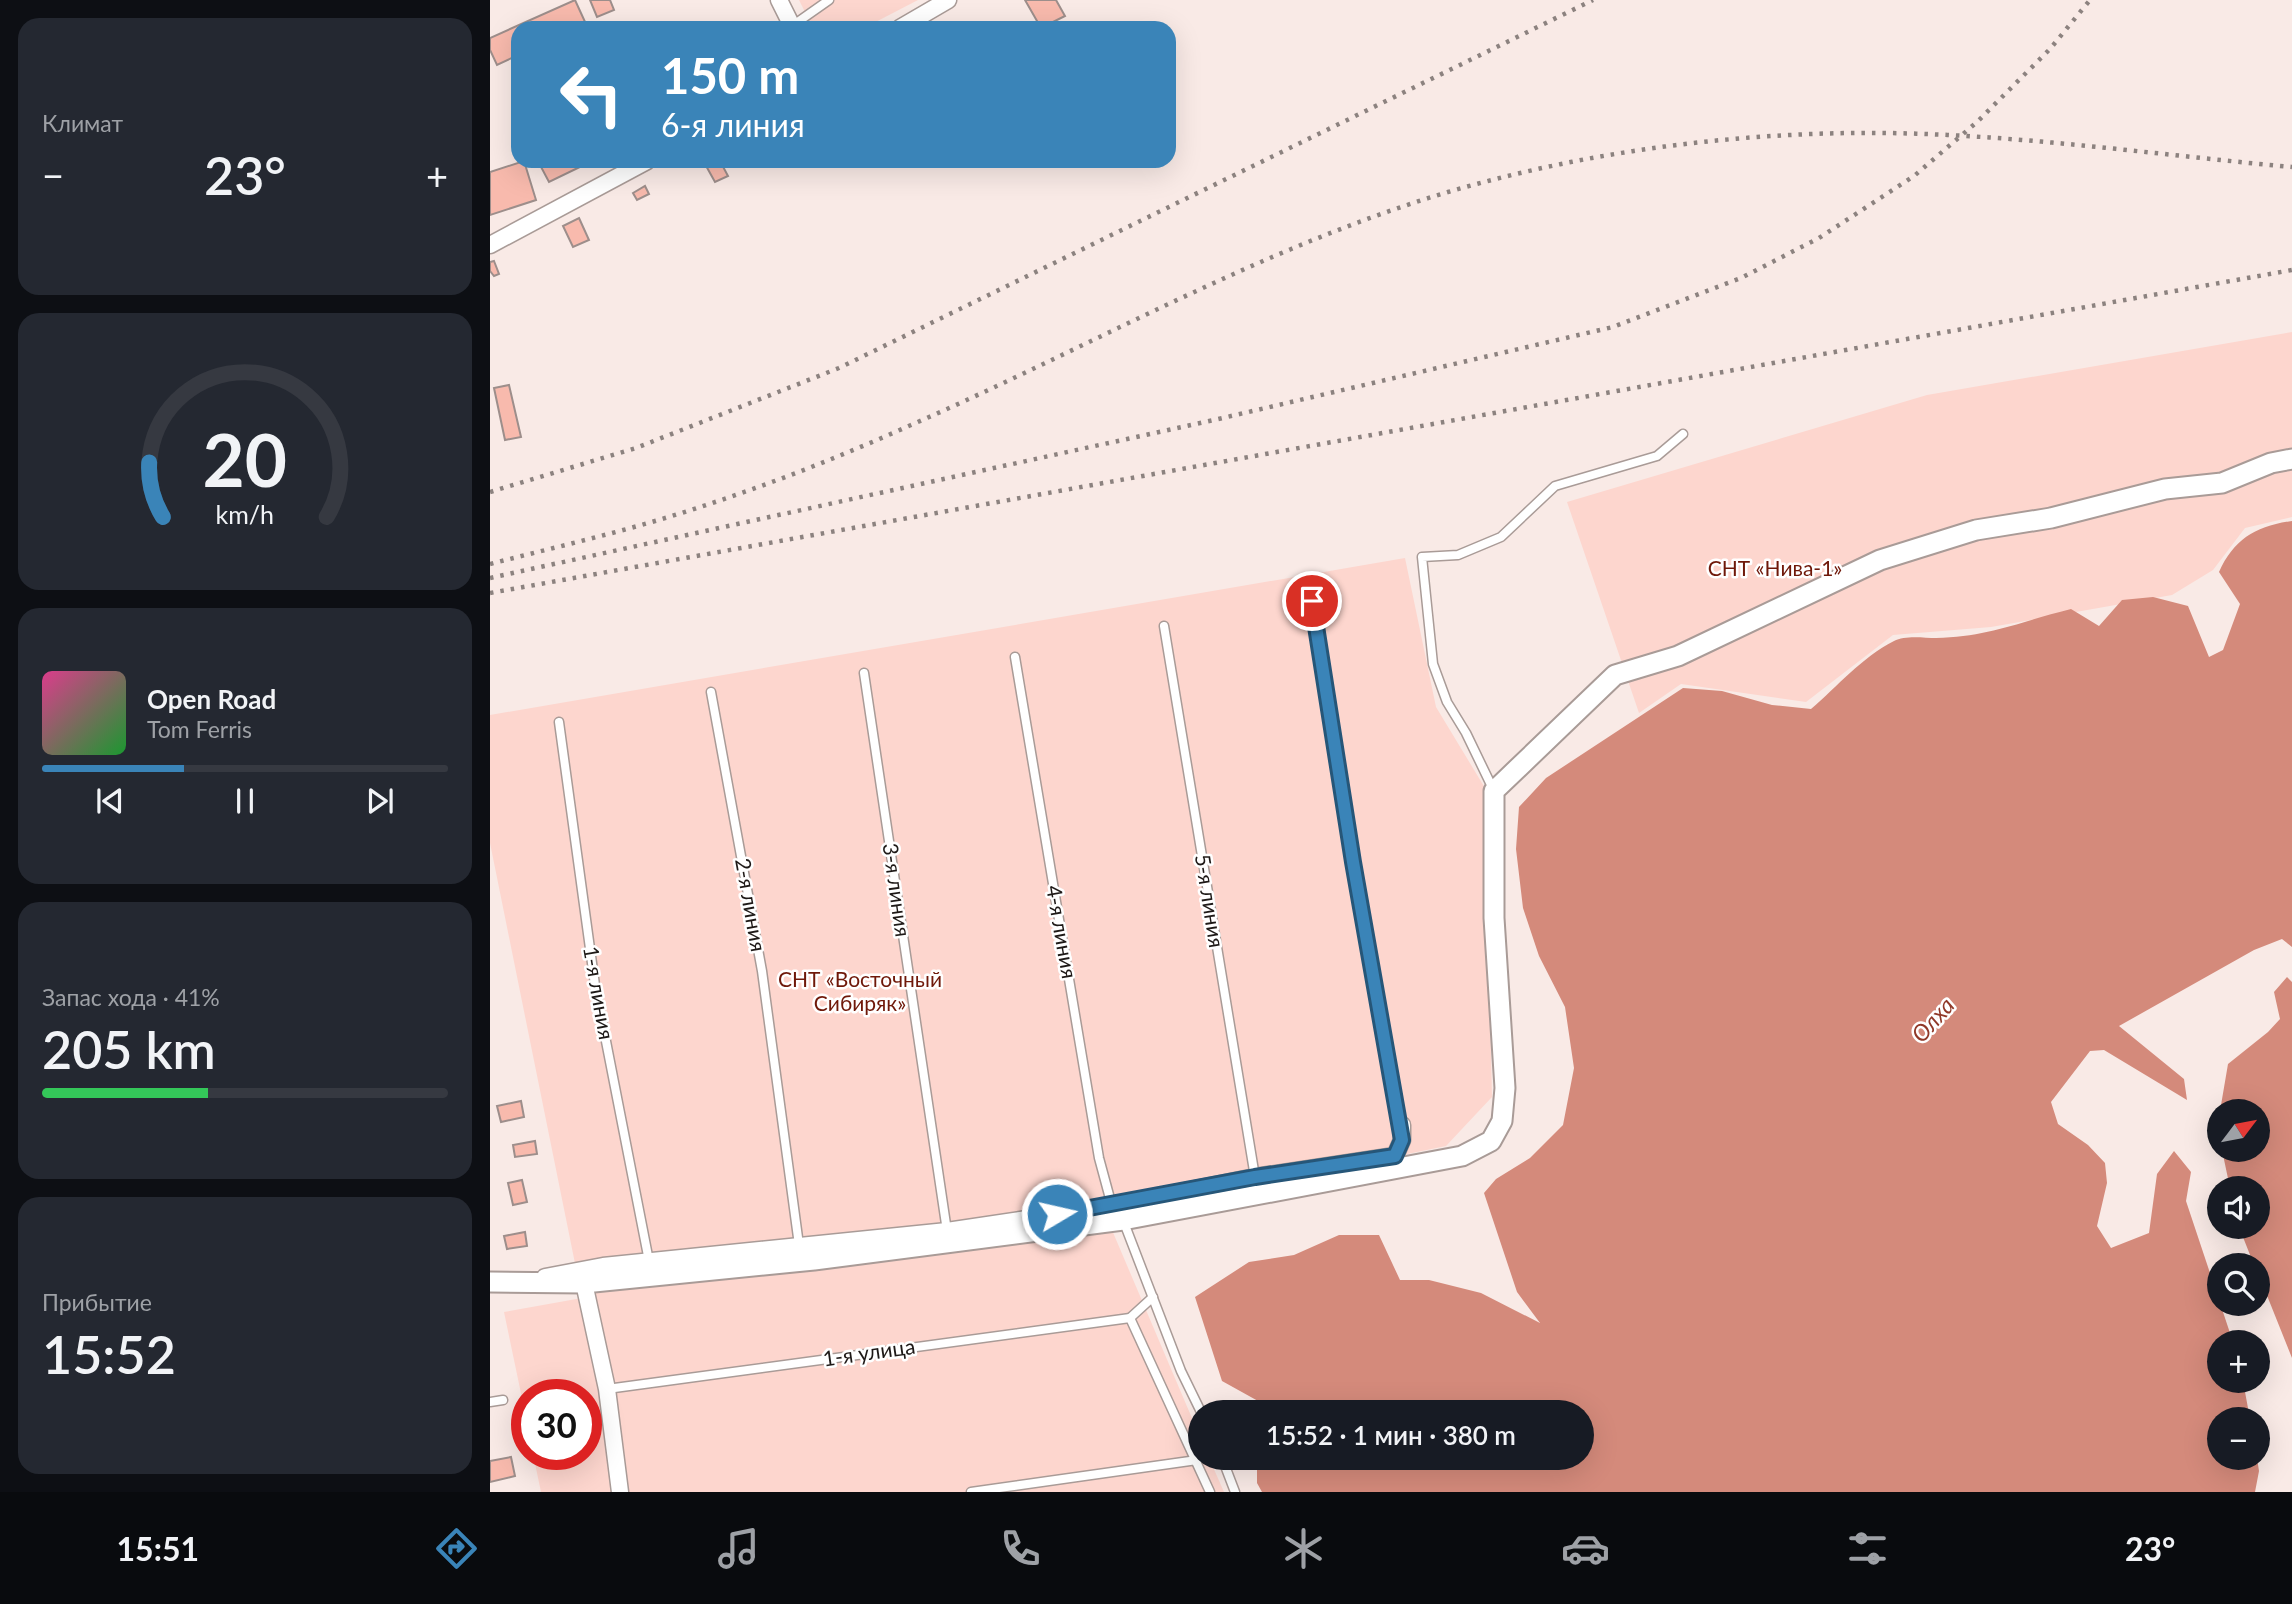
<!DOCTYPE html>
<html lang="ru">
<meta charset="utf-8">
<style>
body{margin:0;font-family:Lato,sans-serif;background:#242831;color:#f1f3f6;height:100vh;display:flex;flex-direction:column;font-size:26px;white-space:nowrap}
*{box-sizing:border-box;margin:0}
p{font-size:23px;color:#9ea1a6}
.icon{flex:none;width:38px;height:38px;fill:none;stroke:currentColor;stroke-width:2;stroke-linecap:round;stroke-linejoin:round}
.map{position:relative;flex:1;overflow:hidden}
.drawer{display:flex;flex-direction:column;gap:18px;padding:18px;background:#0d0f14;width:490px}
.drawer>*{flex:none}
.top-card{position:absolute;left:21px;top:21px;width:665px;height:147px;border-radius:21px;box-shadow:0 7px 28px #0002;background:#3a84b8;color:#fff;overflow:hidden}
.needle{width:46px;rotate:58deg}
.buttons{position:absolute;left:1717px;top:1099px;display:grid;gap:14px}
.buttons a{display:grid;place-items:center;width:63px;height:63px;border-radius:50%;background:#171b24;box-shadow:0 7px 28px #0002;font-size:35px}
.speed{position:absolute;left:21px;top:1379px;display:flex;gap:14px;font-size:35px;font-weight:700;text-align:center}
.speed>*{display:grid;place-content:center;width:91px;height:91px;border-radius:50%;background:#171b24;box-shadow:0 7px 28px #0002;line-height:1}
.speed .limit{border:10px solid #d22;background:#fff;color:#111}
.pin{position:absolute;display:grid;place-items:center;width:60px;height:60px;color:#fff;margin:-30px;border:4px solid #fff;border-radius:50%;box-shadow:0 2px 7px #0007}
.me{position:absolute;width:77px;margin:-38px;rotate:81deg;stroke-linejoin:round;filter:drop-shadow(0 0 5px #0008)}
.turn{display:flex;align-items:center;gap:24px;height:147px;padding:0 35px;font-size:32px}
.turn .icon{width:91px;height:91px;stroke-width:2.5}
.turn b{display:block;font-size:49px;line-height:60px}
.big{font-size:52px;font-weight:600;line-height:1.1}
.drawer .tile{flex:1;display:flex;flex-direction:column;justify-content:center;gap:10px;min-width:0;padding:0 24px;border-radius:21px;background:#242831}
.drawer .dial{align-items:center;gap:0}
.dial svg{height:182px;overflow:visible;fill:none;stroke:#363941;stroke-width:7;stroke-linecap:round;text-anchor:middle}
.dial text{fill:#f1f3f6;stroke:none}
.song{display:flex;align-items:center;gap:21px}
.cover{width:84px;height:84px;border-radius:10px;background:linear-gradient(135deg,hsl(330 70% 55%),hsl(130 70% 35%))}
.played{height:7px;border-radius:4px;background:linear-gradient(90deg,#3a84b8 35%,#363941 35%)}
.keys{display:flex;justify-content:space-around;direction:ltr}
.heat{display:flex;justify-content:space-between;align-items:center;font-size:38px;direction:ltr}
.charge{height:10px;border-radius:5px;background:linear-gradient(90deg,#34c759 41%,#363941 0)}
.trip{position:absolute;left:698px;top:1400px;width:406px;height:70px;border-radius:35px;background:#171b24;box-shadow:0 7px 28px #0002;font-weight:600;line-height:70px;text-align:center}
.tabs{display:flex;height:112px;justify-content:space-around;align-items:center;background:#090b0e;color:#9ea1a6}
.tabs .icon{width:49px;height:49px}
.tabs .selected{color:#3a84b8}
.tabs b{font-size:32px;color:#f1f3f6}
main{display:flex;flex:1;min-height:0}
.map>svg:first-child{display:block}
</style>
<main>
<section class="drawer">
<div class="tile"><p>Климат</p>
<div class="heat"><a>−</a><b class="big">23°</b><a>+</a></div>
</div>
<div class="tile dial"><svg viewBox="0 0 100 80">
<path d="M14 69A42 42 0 1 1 86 69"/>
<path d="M14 69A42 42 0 0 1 8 45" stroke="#3a84b8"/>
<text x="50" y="56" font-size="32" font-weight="700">20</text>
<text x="50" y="72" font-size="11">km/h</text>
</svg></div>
<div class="tile">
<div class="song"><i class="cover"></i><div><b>Open Road</b><p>Tom Ferris</p></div></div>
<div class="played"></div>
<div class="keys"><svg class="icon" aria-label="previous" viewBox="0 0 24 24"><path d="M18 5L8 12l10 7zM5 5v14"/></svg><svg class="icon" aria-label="pause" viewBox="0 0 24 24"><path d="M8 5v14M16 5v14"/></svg><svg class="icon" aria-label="next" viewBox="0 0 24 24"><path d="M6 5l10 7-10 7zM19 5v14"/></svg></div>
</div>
<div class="tile"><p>Запас хода · 41%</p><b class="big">205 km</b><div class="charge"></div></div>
<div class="tile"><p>Прибытие</p><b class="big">15:52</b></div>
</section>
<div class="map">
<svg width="1802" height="1492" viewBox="0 0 1802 1492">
<rect width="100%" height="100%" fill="#f9eae6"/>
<!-- green -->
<g fill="#fdd6ce">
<polygon points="309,0 428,0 374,28 323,28"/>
<polygon points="1802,332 1802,517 1755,528 1723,570 1682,595 1501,627 1403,635 1316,702 1191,684 1149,713 1077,502 1437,395"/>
<polygon points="915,558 946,707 995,788 1002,1097 956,1146 616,1216 710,1437 710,1458 719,1458 734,1492 51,1492 43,1454 96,1454 96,1395 37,1395 37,1422 14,1312 92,1298 0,843 0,715"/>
</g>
<!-- water -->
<g fill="#d48a7b">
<path d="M1802 521V947L1792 939 1764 950 1629 1026 1694 1079 1697 1100 1614 1050 1600 1051 1561 1102 1568 1124 1598 1145 1615 1163 1617 1183 1607 1226 1621 1248 1659 1233 1667 1174 1684 1151 1701 1172 1696 1201 1743 1342H1729V1381H1753L1760 1419H1729V1458H1767L1769 1471 1765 1492H772L767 1483V1458H1092V1412H788L732 1381 705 1297 759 1262 804 1255 849 1235H889L910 1280H939L991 1293 1050 1323 1027 1292 994 1193 1006 1179 1040 1158 1073 1125 1084 1068 1075 1007 1049 956 1033 908 1026 849 1029 807 1056 778 1193 688 1232 691 1282 705 1321 709C1348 686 1371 658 1404 641 1415 635 1434 638 1446 638 1499 637 1532 621 1581 609L1609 626 1632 600 1663 597 1698 606 1719 657 1733 650 1750 604 1729 572C1744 539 1766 526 1802 521Z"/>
<polygon points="1797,977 1802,982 1802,1358 1768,1273 1768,1265 1764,1265 1749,1227 1768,1227 1768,1188 1740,1188 1732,1150 1768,1150 1768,1111 1730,1111 1738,1064 1778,1032 1790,1019 1784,992"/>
</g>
<!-- building -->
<g fill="#f8baad" stroke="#9d8e8b" stroke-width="2">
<polygon points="85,0 96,24 87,28 28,28 28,55 7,65 0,50 0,38"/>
<polygon points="100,0 120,0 124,10 107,17"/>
<polygon points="535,0 566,0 575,16 551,28"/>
<polygon points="34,161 46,200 0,215 0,172"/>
<polygon points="58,161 94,161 96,164 59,182 50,165"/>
<polygon points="219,161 230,161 238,176 225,182 215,164"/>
<polygon points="155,186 159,194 147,200 143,193"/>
<polygon points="89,218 99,240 83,247 73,226"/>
<polygon points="4,261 9,274 4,276 0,271 0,262"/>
<polygon points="19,385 31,437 15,440 4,388"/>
<polygon points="31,1101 34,1117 11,1122 7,1106"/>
<polygon points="45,1141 47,1154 25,1157 23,1145"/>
<polygon points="32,1180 37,1202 23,1205 18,1183"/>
<polygon points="35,1232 37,1246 17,1249 14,1236"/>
<polygon points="21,1457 25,1476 0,1482 0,1461"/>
</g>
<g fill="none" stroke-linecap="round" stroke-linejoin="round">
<defs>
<g id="service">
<polyline points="302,26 339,0"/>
<polyline points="822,601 863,862 912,1125"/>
<polyline points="674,626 765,1177"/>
<polyline points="525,657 609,1158 622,1206"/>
<polyline points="374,673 457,1231"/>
<polyline points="221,692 272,971 309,1245"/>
<polyline points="69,722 105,985 159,1261"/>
<polyline points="1004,791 976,733 957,702 943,664 932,557 968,555 1011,537 1065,486 1167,456 1193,434"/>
<polyline points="633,1220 691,1371 711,1412"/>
<polyline points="663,1297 640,1318 720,1492"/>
<polyline points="117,1389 640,1318"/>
<polyline points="0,1402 13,1400"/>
<polyline points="732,1458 745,1492"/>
<polyline points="481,1492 707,1460"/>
</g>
<g id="minor">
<polyline points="289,0 303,28"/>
<polyline points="410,28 458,0"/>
<polyline points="0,245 157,161"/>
<polyline points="55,1277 113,1266 457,1231 622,1206 765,1177 905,1156 912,1140 912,1125"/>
<polyline points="94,1283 117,1389 130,1492"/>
</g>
<polyline id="tertiary" points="0,1282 94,1283 324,1260 633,1220 972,1156 1001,1141 1012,1121 1015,1088 1004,918 1004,791 1125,675 1188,656 1390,560 1486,530 1561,518 1675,489 1732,483 1781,463 1802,459"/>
</defs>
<!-- service casing -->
<use href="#service" stroke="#a99b97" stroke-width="11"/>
<!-- minor casing -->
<use href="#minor" stroke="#a99b97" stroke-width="19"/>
<!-- tertiary casing -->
<use href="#tertiary" stroke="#a99b97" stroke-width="23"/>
<!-- service -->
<use href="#service" stroke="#fff" stroke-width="8"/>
<!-- minor -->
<use href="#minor" stroke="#fff" stroke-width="16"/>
<!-- tertiary -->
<use href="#tertiary" stroke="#fff" stroke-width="19"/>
<!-- rail -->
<g stroke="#8c827f" stroke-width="4.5" stroke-dasharray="3.5 7" stroke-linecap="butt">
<polyline points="0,492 146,448 349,368 1103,0"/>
<path d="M0 564C70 546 141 530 210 507 281 484 352 456 421 425 600 347 771 248 958 192 1088 154 1225 135 1359 133 1507 131 1656 154 1802 167"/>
<polyline points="0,578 724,420 1123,327 1251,278 1329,238 1424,176 1487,122 1560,49 1600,0"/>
<polyline points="0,593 1802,270"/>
</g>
</g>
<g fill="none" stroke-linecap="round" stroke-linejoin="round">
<defs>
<polyline id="route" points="567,1214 765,1177 905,1156 912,1140 863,862 822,601"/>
</defs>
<!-- route casing -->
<use href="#route" stroke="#265678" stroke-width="18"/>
<!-- route -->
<use href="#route" stroke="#3a84b8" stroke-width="12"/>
</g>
<g text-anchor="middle" stroke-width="5" stroke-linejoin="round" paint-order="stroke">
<!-- park labels -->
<g font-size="21" fill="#6f1809" stroke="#fff">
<text x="1285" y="576">СНТ «Нива-1»</text>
<text x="370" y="987">СНТ «Восточный<tspan x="370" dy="24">Сибиряк»</tspan></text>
</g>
<!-- street labels -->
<g font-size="21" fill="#1e1917" stroke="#fff">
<text transform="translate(406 890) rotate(82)" y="7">3-я линия</text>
<text transform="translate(719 901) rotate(81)" y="7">5-я линия</text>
<text transform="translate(260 905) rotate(80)" y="7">2-я линия</text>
<text transform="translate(571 932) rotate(80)" y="7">4-я линия</text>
<text transform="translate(108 993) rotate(80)" y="7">1-я линия</text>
<text transform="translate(379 1353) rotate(-8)" y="7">1-я улица</text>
</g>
<!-- water labels -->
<g font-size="23" font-style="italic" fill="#903828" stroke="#fff">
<text transform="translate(1443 1020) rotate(-48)" y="8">Олха</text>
</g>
</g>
</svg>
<div class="buttons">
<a><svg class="needle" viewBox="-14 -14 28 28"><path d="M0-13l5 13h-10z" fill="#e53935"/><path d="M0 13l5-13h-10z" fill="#9ea1a6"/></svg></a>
<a><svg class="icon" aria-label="sound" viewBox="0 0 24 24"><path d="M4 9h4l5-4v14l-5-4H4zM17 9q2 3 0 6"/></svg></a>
<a><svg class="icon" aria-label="search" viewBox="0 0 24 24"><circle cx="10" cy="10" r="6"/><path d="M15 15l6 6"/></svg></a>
<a>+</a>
<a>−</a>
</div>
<div class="speed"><div class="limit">30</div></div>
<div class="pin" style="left:822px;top:601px;background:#d93025"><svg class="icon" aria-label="arrive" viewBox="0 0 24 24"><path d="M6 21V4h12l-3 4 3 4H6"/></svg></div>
<svg class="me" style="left:567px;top:1214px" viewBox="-20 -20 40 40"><circle r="17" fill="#3a84b8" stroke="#fff" stroke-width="3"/><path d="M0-11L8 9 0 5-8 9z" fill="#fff"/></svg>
<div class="trip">15:52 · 1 мин · 380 m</div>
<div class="top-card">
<div class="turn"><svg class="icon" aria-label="left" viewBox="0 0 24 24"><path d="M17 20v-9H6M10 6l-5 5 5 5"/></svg><div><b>150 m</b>6-я линия</div></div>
</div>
</div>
</main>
<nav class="tabs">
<b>15:51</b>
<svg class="icon selected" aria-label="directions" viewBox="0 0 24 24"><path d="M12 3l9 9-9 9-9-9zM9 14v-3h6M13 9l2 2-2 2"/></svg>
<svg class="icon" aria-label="music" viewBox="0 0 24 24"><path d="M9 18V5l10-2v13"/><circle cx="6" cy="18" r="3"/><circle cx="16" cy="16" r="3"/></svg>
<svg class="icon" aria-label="phone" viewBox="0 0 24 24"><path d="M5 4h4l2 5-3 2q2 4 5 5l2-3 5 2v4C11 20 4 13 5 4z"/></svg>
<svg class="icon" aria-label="climate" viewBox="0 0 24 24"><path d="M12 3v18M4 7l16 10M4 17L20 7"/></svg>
<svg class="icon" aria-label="car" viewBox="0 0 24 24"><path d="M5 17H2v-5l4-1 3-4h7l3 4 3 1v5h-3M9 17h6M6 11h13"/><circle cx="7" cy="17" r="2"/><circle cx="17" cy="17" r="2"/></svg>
<svg class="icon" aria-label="filters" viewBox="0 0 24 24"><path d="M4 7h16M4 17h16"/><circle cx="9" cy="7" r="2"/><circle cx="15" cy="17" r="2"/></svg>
<b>23°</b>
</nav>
